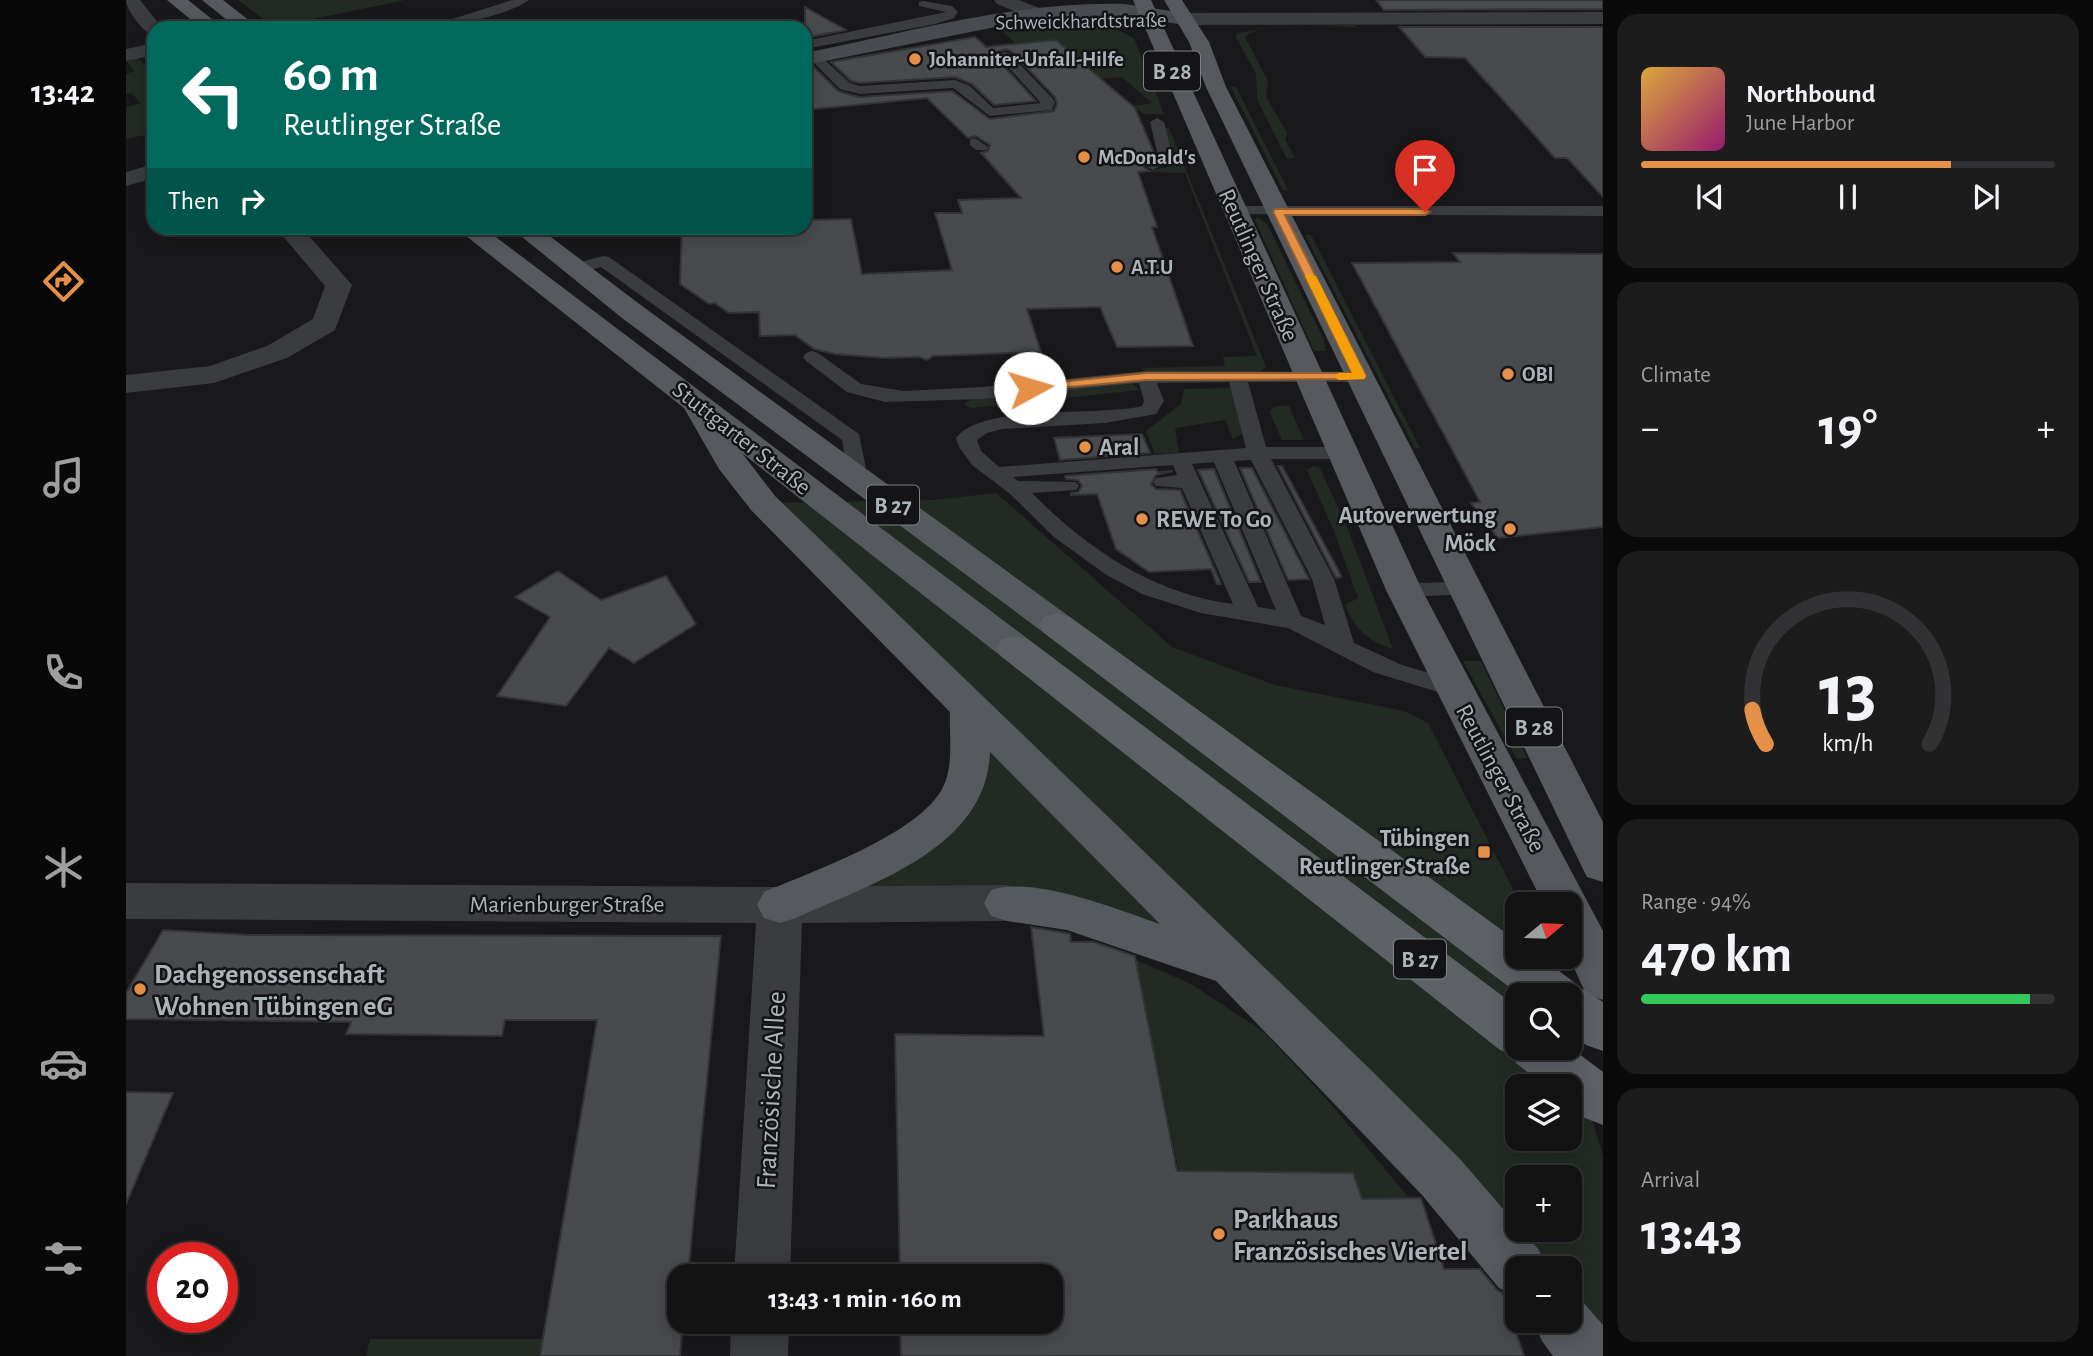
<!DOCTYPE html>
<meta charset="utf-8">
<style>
body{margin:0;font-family:"Alegreya Sans",sans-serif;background:#1c1c1d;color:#f1f3f6;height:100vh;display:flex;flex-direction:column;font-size:26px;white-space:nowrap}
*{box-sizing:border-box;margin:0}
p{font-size:23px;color:#9d9ea0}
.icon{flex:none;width:38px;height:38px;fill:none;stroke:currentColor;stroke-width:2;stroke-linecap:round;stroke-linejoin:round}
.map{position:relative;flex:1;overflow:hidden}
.side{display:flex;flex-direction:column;gap:14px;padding:14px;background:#0a0a0b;width:490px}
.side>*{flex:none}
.banner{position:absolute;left:21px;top:21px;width:665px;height:214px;border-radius:21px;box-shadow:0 4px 18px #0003,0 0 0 2px #323234;background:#00695c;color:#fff;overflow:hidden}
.needle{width:46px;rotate:71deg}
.tools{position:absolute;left:1379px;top:892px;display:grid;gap:14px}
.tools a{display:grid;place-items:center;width:77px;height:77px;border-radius:14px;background:#131314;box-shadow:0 4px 18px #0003,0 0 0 2px #323234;font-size:35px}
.speed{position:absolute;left:21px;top:1242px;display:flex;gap:14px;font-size:35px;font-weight:700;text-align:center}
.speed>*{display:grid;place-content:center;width:91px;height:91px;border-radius:50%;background:#131314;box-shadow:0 4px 18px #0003,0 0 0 2px #323234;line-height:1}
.speed .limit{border:10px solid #d22;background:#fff;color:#111}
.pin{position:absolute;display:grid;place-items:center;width:60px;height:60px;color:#fff;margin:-72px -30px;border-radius:50% 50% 50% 0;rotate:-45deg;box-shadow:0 0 7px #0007}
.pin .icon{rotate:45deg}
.me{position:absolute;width:77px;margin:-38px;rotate:84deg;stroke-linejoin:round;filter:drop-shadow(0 0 5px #0008)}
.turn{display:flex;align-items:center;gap:24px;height:147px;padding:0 21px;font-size:32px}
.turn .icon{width:91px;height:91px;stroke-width:2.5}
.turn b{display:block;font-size:49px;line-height:60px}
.then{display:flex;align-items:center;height:66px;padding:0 21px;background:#0003;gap:14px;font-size:26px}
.big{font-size:52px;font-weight:700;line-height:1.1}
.side .card{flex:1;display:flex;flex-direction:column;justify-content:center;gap:10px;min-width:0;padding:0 24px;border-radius:21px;background:#1c1c1d}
.side .dial{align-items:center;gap:0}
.dial svg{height:182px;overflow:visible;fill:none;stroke:#323234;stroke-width:7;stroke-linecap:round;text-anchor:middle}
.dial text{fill:#f1f3f6;stroke:none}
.song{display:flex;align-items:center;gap:21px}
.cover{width:84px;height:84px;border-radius:10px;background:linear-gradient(135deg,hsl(40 70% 55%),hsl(320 70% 35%))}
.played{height:7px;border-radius:4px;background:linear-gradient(90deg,#e49048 75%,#323234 75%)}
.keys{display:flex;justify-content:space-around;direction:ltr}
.heat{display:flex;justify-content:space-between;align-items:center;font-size:38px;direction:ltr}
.charge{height:10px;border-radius:5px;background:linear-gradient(90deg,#34c759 94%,#323234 0)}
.trip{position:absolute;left:541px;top:1264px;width:396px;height:70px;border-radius:21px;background:#131314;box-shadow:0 4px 18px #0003,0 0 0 2px #323234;font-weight:700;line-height:70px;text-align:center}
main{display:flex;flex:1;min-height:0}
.menu{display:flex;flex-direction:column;width:126px;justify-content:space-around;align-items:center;background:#080808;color:#9d9ea0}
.menu .icon{width:49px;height:49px}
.menu .current{color:#e49048}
.menu b{font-size:32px;color:#f1f3f6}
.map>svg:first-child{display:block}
</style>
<main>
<nav class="menu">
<b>13:42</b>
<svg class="icon current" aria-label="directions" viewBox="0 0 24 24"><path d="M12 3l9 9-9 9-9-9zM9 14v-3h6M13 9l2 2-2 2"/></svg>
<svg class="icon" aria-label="music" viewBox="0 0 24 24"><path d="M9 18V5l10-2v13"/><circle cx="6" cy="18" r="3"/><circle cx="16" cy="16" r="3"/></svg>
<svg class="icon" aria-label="phone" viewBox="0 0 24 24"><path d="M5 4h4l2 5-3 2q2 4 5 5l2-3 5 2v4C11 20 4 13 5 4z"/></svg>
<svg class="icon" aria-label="climate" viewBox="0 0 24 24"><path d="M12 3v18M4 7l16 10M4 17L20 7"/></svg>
<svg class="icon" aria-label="car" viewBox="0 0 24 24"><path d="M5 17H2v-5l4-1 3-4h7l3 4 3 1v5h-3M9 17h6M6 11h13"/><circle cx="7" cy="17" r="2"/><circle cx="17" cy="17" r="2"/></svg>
<svg class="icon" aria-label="filters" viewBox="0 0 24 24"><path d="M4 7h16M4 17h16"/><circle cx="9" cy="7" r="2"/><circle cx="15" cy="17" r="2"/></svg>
</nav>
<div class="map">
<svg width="1477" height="1356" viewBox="0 0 1477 1356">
<rect width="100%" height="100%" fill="#19191b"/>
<!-- green -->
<g fill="#232a23" fill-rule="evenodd">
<polygon points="112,0 279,0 178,21 187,28 149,28"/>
<polygon points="954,25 989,29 1008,38 1038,114 1017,114 1008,106 1026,103 996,77 975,79 930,40 890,44 875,30"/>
<path d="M1229 25 1230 27C1209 27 1132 22 1119 37L1142 81 1140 97 1161 133 1159 139 1169 158 1161 159 1131 99 1130 74 1110 37 1111 33 1152 27Z"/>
<polygon points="12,58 28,74 28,133 0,139 0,107 15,103 5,93 0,94 0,74 8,71 0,60"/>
<polygon points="1105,87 1110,87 1162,190 1157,190"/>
<polygon points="1037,128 1043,128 1140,367 1133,372 1022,373 1015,368 1099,366 1097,357 1131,356 1059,173 1016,172 1042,167 1050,163"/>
<polygon points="1131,217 1141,224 1197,338 1200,351 1188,351 1129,220"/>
<polygon points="1179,235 1185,235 1294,448 1289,448"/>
<polygon points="1007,384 1013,390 847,408 841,407 838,403 847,399"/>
<polygon points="1106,388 1119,432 1107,439 1099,420 1049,428 1053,453 1029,454 1020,431 1055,404 1058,389"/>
<polygon points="1152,406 1163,406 1178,440 1156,440 1144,413 1146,408"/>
<path d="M1188 466 1194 468 1222 530 1267 649C1242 641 1228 628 1219 605L1232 598 1208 531 1181 470Z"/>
<path d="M870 493 1046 647 1149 685 1278 711 1302 723 1395 905H1391V957H1415L1427 996H1391V1048H1444L1477 1156V1356L1444 1321V1269H1393L1109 968 965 919 654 905 804 829 844 709 637 503 807 500ZM1391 1087H1444V1139H1391ZM1391 1178H1444V1230H1391Z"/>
<polygon points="1337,661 1355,661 1401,758 1391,759"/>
<polygon points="1010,960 1065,984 1138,1032 1204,1103 1283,1198 1236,1199 1053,1171"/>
<polygon points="244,1339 417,1339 414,1356 240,1356"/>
</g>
<!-- building -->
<g fill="#484a4d" stroke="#333436" stroke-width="2">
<polygon points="1250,0 1477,0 1477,9 1258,10"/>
<polygon points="679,7 720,30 679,38"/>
<polygon points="1273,27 1477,27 1477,197 1441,158 1429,158 1339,58 1299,57"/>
<polygon points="849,37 860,47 930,40 1009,108 1029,155 1017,166 1023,171 1012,172 1031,227 1026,227 1067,346 991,347 974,307 901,309 915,352 807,356 801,360 793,357 758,358 709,354 688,349 669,335 634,336 633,312 603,313 589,303 583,304 554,284 556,228 679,228 679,220 725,219 736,274 826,270 809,213 836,213 832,200 895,198 855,153 862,151 864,145 850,136 842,138 801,98 679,110 679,67 687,66 712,91 733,97 826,91 864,119 928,111 931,103 929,97 885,51 880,49 873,51 873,61 910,101 868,105 846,84 829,77 734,83 725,81 705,62"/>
<polygon points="1327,253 1477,254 1477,527 1372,538 1345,503 1354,502 1226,263 1334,262"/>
<polygon points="1016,434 1024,453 934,460 928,438"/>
<polygon points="1152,466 1156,466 1216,577 1210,578"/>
<polygon points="1114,468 1126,468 1183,579 1162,580"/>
<polygon points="1030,469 1032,472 1047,471 1030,475 1025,484 1030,489 1054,490 1095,584 1091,584 1085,569 1023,572 990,549 971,494 945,495 945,493 952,492 956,486 952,480 940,479 939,476"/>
<polygon points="1088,469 1135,582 1123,582 1072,470"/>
<polygon points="432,571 475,600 540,576 570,624 508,663 483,648 440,706 371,696 424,617 389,597"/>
<polygon points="905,927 940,933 944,934 945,942 968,942 1009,956 1051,1171 1227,1173 1236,1199 1295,1198 1318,1269 1354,1269 1371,1290 1377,1293 1398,1356 775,1356 774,1321 924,1321 924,1276 774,1276 769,1034 918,1036"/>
<polygon points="37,930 124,935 595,936 562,1276 553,1276 553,1321 557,1321 554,1356 414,1356 471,1020 379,1020 376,1036 220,1034 225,1022 0,1019 0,993"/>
<polygon points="0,1092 47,1093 0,1204"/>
</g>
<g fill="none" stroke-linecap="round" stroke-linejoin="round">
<!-- service -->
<g fill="#3a3c3f" fill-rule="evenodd">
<path d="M386 0H403C383 15 323 28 298 28Z"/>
<polygon points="797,1 826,6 832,12 828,18 809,24 679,49 679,41 820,12 793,6 793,2"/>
<polygon points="879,52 883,53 927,99 929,102 926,110 864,116 827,88 734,94 714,89 682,57 684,54 692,54 724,83 734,86 829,80 844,86 867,108 915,103 875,59 875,53"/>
<polygon points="1031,118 1038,122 1047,158 1027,170 1020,166 1032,156 1024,122"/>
<polygon points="849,138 862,147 860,150 850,150 844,145 844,139"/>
<polygon points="1108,206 1477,206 1477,216 1102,214 1100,211 1102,208"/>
<polygon points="477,256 483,257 733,434 742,479 739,483 725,483 722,479 716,440 475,267 450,274 442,269 444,265"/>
<path d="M686 351 692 353 735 384 777 391 856 387 1020 371 1241 372 1243 376 1234 382H1122L1140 447H1215L1222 449 1225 453 1222 457 1215 459H1145L1208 579 1228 643 1276 665 1337 683 1340 689 1337 695 1328 697 1247 672 1162 628 1075 613 1016 594 979 574 928 537 883 493 846 465 833 447 830 438C856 403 972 417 1016 406L1018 401 1013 383 856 399 759 402 721 392 680 361 677 357 680 353ZM1103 382 1120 448 873 467 855 451 851 440 861 433 876 429 979 423 1030 414 1038 401 1031 383ZM1125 460 1186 579 1199 625 1175 616 1108 461ZM1088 462 1150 610 1132 607 1066 464ZM1047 465 1051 475 1030 478 1027 482 1030 486 1056 488 1107 604C1028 594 961 549 906 493L950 490 953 486 950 482 892 481 887 477Z"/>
<polygon points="1340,582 1348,584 1351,589 1348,594 1278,597 1270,595 1267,590 1270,585 1278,583"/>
</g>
<!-- minor -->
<g fill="#3a3c3f" fill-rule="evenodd">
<path d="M0 0H14L36 28H28V36C18 33 0 10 0 0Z"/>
<polygon points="868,0 893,0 931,15 933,19 924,25 917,23 871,4"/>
<polygon points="1477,12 1477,24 1059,25 1050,19 1059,13"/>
<polygon points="28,43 28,55 0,61 0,49"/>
<polygon points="28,164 28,178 0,186 0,172"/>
<polygon points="150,228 176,228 226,285 209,330 161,358 88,383 0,393 0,375 84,366 141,346 187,319 199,286"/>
<polygon points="0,883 654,887 881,885 897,890 904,903 897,916 881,921 676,923 664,1276 608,1276 630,923 0,919"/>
<polygon points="605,1321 663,1321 662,1356 604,1356"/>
</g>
<!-- secondary -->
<path fill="#484b4f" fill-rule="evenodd" d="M998 4 1059 13 1068 19 1059 25 998 16 914 18 679 65V53C784 32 891 1 998 4Z"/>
<!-- primary -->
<g fill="#56595e" fill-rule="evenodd">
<polygon points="41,0 62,0 97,28 75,28"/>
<polygon points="76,0 97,0 133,28 111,28"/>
<polygon points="1007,0 1025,0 1296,590 1477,931 1477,1000 1460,994 1443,957 1444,905 1418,905 1260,590"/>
<polygon points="1038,0 1056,0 1083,42 1100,87 1477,822 1477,882 1461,877 1455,865 1080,87 1063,42"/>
<path d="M330 228H358L902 639 908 648 902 657 889 660 876 657 616 453 649 496 1245 1070 1334 1159 1391 1225V1230H1396L1413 1250 1421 1269H1391V1296L1373 1288 1296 1195 1090 981 941 930 881 921 865 916 858 903 865 890C910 876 989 909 1034 924L864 752C861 849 744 884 670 918L654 923 638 918 631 905 638 892C685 872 794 834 817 787 828 765 823 735 824 712L625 510 593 469 558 408Z"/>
<polygon points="385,228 413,228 516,306 944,617 949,625 944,633 931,637 918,633 496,318"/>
<polygon points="1444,1295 1456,1301 1477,1325 1477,1356 1427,1356 1416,1341 1407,1321 1444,1321"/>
</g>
<!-- trunk -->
<g fill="#5e6267" fill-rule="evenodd">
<polygon points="931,613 944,617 1391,941 1391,957 1414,957 1448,982 1451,987 1461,991 1477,1002 1477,1051 1460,1045 1444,1032 1444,996 1395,996 918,633 913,625 918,617"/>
<polygon points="889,636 902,639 1391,1007 1391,1048 1444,1047 1477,1072 1477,1125 1459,1118 1444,1106 1444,1087 1420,1087 1390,1063 1386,1054 1374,1050 876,657 870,648 876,639"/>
</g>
</g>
<!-- route -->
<polygon fill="#e49048" stroke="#945e2f" stroke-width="2" points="1149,209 1299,209 1304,212 1299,215 1159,215 1240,376 1238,379 1020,380 900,391 898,388 904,385 1020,373 1226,373 1147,212"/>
<!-- slow -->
<polygon fill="#f59e0b" points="1180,274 1190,276 1240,376 1238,379 1213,380 1207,376 1213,373 1226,373 1179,276"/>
<!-- markers -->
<g fill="#e49048" stroke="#141416" stroke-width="2.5">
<circle cx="789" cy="59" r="7"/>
<circle cx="958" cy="157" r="7"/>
<circle cx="991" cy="267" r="7"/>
<circle cx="1382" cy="374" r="7"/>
<circle cx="959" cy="447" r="7"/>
<circle cx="1016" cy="519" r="7"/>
<circle cx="1384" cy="529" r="7"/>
<rect x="1351" y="845" width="14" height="14" rx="3.5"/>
<circle cx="14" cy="989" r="7"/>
<circle cx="1093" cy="1234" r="7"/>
</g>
<g text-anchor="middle" stroke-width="5" stroke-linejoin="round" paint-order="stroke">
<!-- far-street labels -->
<g font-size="21" fill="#acb3b9" stroke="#141416">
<text transform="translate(955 21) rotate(-1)" y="7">Schweickhardtstraße</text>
</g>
<!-- far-poi labels -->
<g font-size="21" font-weight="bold" fill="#acb3b9" stroke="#141416" text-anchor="start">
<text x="803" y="66">Johanniter-Unfall-Hilfe</text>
<text x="972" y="164">McDonald's</text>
<text x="1005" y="274">A.T.U</text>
<text x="1396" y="381">OBI</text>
</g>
<!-- shield labels -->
<g fill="#141416" stroke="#7e8388" stroke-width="2">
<rect x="1018" y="51.5" width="56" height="39" rx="5"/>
<rect x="741" y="485.5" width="52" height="39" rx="5"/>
<rect x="1380" y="707.5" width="56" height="39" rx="5"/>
<rect x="1268" y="939.5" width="52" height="39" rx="5"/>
</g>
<g font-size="23" font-weight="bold" fill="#acb3b9">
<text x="1046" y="79">B 28</text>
<text x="767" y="513">B 27</text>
<text x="1408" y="735">B 28</text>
<text x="1294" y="967">B 27</text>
</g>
<!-- street labels -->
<g font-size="24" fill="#acb3b9" stroke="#141416">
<text transform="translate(1133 265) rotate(66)" y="8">Reutlinger Straße</text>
<text transform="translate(616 438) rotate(38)" y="8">Stuttgarter Straße</text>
<text transform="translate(1375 778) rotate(62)" y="8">Reutlinger Straße</text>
<text x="441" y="912">Marienburger Straße</text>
</g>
<!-- poi labels -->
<g font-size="24" font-weight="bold" fill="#acb3b9" stroke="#141416" text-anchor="start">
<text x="973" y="455">Aral</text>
<text x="1370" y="523" text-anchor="end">Autoverwertung<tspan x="1370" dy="28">Möck</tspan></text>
<text x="1030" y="527">REWE To Go</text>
<text x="1344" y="846" text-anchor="end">Tübingen<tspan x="1344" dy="28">Reutlinger Straße</tspan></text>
</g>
<!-- near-poi labels -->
<g font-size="28" font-weight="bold" fill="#acb3b9" stroke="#141416" text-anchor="start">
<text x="28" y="983">Dachgenossenschaft<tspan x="28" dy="32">Wohnen Tübingen eG</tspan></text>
<text x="1107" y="1228">Parkhaus<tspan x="1107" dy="32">Französisches Viertel</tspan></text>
</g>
<!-- near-street labels -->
<g font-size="28" fill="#acb3b9" stroke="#141416">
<text transform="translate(644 1090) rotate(-87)" y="10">Französische Allee</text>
</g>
</g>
</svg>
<div class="tools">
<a><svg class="needle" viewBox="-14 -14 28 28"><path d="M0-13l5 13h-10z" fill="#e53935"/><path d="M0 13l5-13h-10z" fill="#9d9ea0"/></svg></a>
<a><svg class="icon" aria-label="search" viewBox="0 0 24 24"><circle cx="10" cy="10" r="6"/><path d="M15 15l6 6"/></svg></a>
<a><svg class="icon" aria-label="layers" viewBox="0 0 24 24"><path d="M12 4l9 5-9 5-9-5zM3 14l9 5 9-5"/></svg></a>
<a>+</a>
<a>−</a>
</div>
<div class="speed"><div class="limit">20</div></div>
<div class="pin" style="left:1299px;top:212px;background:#d93025"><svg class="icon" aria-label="arrive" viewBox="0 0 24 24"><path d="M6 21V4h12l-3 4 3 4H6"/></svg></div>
<svg class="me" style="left:904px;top:388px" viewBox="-20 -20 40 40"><circle r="19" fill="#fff"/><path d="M0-13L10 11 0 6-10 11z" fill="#e49048"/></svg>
<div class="trip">13:43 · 1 min · 160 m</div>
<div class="banner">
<div class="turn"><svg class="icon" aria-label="left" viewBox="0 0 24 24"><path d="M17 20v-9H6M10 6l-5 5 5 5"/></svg><div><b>60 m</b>Reutlinger Straße</div></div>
<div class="then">Then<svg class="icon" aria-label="right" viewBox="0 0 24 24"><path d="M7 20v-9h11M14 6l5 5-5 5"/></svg></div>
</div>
</div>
<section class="side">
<div class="card">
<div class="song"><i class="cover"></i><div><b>Northbound</b><p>June Harbor</p></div></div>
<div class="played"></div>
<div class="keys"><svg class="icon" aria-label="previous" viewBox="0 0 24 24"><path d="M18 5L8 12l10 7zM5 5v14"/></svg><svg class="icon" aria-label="pause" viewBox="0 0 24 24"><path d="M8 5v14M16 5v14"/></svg><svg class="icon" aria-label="next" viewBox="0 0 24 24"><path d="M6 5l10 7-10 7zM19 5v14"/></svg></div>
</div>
<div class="card"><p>Climate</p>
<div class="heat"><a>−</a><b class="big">19°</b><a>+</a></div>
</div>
<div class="card dial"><svg viewBox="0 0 100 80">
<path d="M14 69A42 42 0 1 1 86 69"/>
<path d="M14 69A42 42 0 0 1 8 54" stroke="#e49048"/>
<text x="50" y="56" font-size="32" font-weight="700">13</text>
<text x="50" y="72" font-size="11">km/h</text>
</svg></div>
<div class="card"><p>Range · 94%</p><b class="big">470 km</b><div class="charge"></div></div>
<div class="card"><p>Arrival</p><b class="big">13:43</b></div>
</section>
</main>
